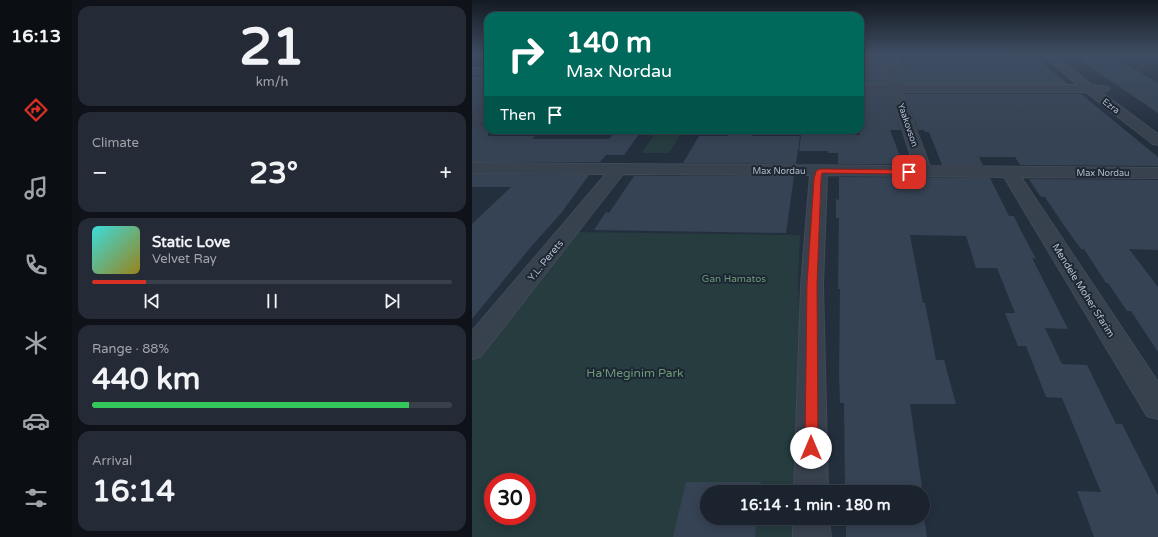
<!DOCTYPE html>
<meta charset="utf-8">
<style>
body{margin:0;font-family:"Varela Round",sans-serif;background:#242b36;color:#f1f3f6;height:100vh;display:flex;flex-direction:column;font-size:15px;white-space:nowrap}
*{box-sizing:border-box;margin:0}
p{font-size:13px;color:#a0a4aa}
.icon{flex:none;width:22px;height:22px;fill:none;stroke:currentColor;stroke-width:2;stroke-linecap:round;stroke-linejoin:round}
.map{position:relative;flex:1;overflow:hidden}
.details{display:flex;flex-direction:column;gap:6px;padding:6px;background:#0f1319;width:400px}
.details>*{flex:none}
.banner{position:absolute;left:12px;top:12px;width:380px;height:122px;border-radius:12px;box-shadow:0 2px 10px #0003,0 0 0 1px #39404a;background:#00695c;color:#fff;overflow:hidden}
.speed{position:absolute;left:12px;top:473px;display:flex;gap:8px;font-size:20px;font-weight:700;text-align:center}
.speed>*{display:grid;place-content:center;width:52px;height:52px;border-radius:50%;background:#1b232e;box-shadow:0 2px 10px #0003,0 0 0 1px #39404a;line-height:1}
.speed .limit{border:6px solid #d22;background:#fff;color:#111}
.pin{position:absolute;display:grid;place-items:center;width:34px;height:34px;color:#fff;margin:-17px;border-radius:8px;box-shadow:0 2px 6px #0006}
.me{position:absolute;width:44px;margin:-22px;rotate:0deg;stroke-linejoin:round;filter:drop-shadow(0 0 3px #0008)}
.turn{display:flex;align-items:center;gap:14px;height:84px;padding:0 16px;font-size:18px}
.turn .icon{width:52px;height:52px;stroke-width:2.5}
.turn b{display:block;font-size:28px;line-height:34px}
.then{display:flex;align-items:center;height:38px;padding:0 16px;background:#0003;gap:8px;font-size:15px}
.big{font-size:30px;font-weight:700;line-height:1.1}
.details .card{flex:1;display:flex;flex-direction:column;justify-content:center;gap:6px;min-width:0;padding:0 14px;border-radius:12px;background:#242b36}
.details .dial{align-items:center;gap:0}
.dial b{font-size:52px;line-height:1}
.song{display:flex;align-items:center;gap:12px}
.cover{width:48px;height:48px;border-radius:6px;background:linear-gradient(135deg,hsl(180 70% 55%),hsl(50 70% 35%))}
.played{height:4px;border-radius:2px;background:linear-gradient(90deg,#d93025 15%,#39404a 15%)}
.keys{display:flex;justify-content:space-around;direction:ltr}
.heat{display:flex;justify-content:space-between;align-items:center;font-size:22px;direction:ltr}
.charge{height:6px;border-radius:3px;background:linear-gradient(90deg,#34c759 88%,#39404a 0)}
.trip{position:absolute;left:228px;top:485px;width:230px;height:40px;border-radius:20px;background:#1b232e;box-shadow:0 2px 10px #0003,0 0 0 1px #39404a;font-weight:700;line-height:40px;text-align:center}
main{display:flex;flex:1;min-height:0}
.menu{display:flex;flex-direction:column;width:72px;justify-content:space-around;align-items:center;background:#0b0e12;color:#a0a4aa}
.menu .icon{width:28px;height:28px}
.menu .current{color:#d93025}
.menu b{font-size:18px;color:#f1f3f6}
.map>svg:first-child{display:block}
</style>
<main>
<nav class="menu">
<b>16:13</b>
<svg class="icon current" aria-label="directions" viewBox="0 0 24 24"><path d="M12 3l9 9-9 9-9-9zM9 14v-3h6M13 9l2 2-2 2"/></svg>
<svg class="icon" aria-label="music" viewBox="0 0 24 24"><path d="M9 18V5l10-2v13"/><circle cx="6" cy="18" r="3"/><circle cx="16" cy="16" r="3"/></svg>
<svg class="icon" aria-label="phone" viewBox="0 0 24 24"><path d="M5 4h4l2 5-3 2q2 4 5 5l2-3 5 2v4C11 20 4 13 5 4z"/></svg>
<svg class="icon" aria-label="climate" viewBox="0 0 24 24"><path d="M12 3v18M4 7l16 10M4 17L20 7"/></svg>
<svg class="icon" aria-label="car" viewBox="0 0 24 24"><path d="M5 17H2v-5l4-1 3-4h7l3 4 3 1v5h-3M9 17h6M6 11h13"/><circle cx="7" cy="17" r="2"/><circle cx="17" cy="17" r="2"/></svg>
<svg class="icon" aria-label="filters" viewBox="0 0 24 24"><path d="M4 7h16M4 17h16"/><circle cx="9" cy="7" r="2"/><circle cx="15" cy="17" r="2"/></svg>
</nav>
<section class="details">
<div class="card dial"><b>21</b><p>km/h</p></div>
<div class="card"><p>Climate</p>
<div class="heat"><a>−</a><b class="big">23°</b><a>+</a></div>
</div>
<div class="card">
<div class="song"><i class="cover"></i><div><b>Static Love</b><p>Velvet Ray</p></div></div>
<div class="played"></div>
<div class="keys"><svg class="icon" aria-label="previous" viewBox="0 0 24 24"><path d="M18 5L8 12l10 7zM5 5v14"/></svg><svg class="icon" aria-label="pause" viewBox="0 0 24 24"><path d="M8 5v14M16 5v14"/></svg><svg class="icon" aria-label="next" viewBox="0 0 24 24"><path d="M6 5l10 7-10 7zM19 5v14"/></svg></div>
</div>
<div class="card"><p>Range · 88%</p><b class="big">440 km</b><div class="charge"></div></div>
<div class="card"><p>Arrival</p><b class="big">16:14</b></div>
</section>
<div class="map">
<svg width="686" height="537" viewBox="0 0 686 537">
<rect width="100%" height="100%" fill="#242f3e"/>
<!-- green -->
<g fill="#263c3f" fill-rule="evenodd">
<polygon points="185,130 211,130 197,153 170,153"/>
<path d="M96 232 328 235 326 282 332 492H235V518H332L333 537H0V351ZM21 482H55V516H21Z"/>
</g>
<!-- building -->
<g fill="#364354">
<polygon points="388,54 403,54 405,60 414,60 415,84 388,84"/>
<polygon points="444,54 559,54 596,84 429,84 426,75 426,61 447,61"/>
<polygon points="599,54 637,54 686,83 686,113"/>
<polygon points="0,76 16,76 16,106 10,107 0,114"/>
<polygon points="388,92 417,93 429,130 418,130 431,164 366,164 366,153 356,153 356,151 327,151 329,135 388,135"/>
<polygon points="432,94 609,94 686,157 686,166 548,165 543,157 507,157 511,165 470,165 457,132 453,132 452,130 446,130"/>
<polygon points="16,119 16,136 63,136 60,139 137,139 144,130 170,130 152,155 134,155 128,162 0,162 0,127 6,126"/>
<polygon points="258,133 280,133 280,136 328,136 324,164 211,163 227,136 256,136"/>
<polygon points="0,174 117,175 90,212 58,248 0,319 0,224 39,187 0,187"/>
<polygon points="162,176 322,176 314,233 122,230 134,212 137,213"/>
<polygon points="367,177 518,178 537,216 542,216 547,227 564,259 560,258 596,329 573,328 590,364 615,365 644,424 650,424 686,495 686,537 622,537 605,491 629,492 590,398 574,397 554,346 546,346 533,313 543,313 525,268 504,268 494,236 438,235 451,303 453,303 464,360 472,360 484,404 438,404 450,487 373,485 372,403 368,403 367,375 368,289 366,289 367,218 364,218 364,199 367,200"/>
<polygon points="557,179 686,180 686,250 657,249 686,287 686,352 659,311 655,311 636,283 634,283 612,249 609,249 593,227 573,197 568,196"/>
<polygon points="214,482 289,482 288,492 235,492 235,518 285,518 283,537 201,537"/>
<polygon points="374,518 452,518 455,537 374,537"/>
</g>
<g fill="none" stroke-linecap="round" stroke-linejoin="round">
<defs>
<g id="minor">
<polygon points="415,54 425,54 425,75 428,85 606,85 570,54 581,54 620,85 635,87 637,89 635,91 629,92 686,134 686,145 681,144 614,92 430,92 458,166 686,168 686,178 549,177 686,382 686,419 675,416 532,177 355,175 351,285 356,492 322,492 329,285 338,175 151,174 9,356 0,359 0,331 134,174 0,173 0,163 442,166 418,92 388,91 388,85 417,85 415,75"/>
<rect x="0" y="68" width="16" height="6"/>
<polygon points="16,107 16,117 5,125 0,126 0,116 11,108"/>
<polygon points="321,518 357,518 359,537 321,537"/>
</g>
</defs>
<!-- minor casing -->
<use href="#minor" stroke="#414a57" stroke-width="2"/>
<!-- minor -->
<use href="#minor" fill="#38414e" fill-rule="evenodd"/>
</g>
<!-- sky -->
<linearGradient id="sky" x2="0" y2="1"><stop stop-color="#141a22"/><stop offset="0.42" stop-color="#3f4d63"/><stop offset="1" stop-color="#3f4d63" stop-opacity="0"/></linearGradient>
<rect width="686" height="129" fill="url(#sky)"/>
<!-- route -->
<polygon fill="#d93025" stroke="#8d1f18" points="348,169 437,170 441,172 437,174 350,173 349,179 345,284 346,448 344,452 339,454 335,452 333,448 335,284 342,179 344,171"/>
<g text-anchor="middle" stroke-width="4" stroke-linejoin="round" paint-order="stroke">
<!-- far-street labels -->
<g font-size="9" fill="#b4bcc9" stroke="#1d2633">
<text transform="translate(639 106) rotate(37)" y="3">Ezra</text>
<text transform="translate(436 125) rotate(71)" y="3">Yaakovson</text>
<text x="307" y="174">Max Nordau</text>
<text x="631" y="176">Max Nordau</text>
</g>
<!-- street labels -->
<g font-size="10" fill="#b4bcc9" stroke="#1d2633">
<text transform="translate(73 260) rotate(-51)" y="4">Y.L. Perets</text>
<text transform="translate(612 290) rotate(58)" y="4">Mendele Moher Sfarim</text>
</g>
<!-- park labels -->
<g font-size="10" fill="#6b9a76" stroke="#1d2633">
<text x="262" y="282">Gan Hamatos</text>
</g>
<!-- near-park labels -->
<g font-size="12" fill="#6b9a76" stroke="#1d2633">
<text x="163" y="377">Ha'Meginim Park</text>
</g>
</g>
</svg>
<div class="speed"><div class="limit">30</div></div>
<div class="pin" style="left:437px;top:172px;background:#d93025"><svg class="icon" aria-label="arrive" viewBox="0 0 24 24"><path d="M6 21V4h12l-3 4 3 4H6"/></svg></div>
<svg class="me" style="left:339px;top:448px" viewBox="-20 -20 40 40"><circle r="19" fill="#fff"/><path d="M0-13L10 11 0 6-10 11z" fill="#d93025"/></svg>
<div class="trip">16:14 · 1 min · 180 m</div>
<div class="banner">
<div class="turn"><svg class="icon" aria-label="right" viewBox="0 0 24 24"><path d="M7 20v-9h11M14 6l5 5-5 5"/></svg><div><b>140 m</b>Max Nordau</div></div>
<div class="then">Then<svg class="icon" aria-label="arrive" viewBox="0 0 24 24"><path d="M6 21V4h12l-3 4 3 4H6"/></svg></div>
</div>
</div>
</main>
